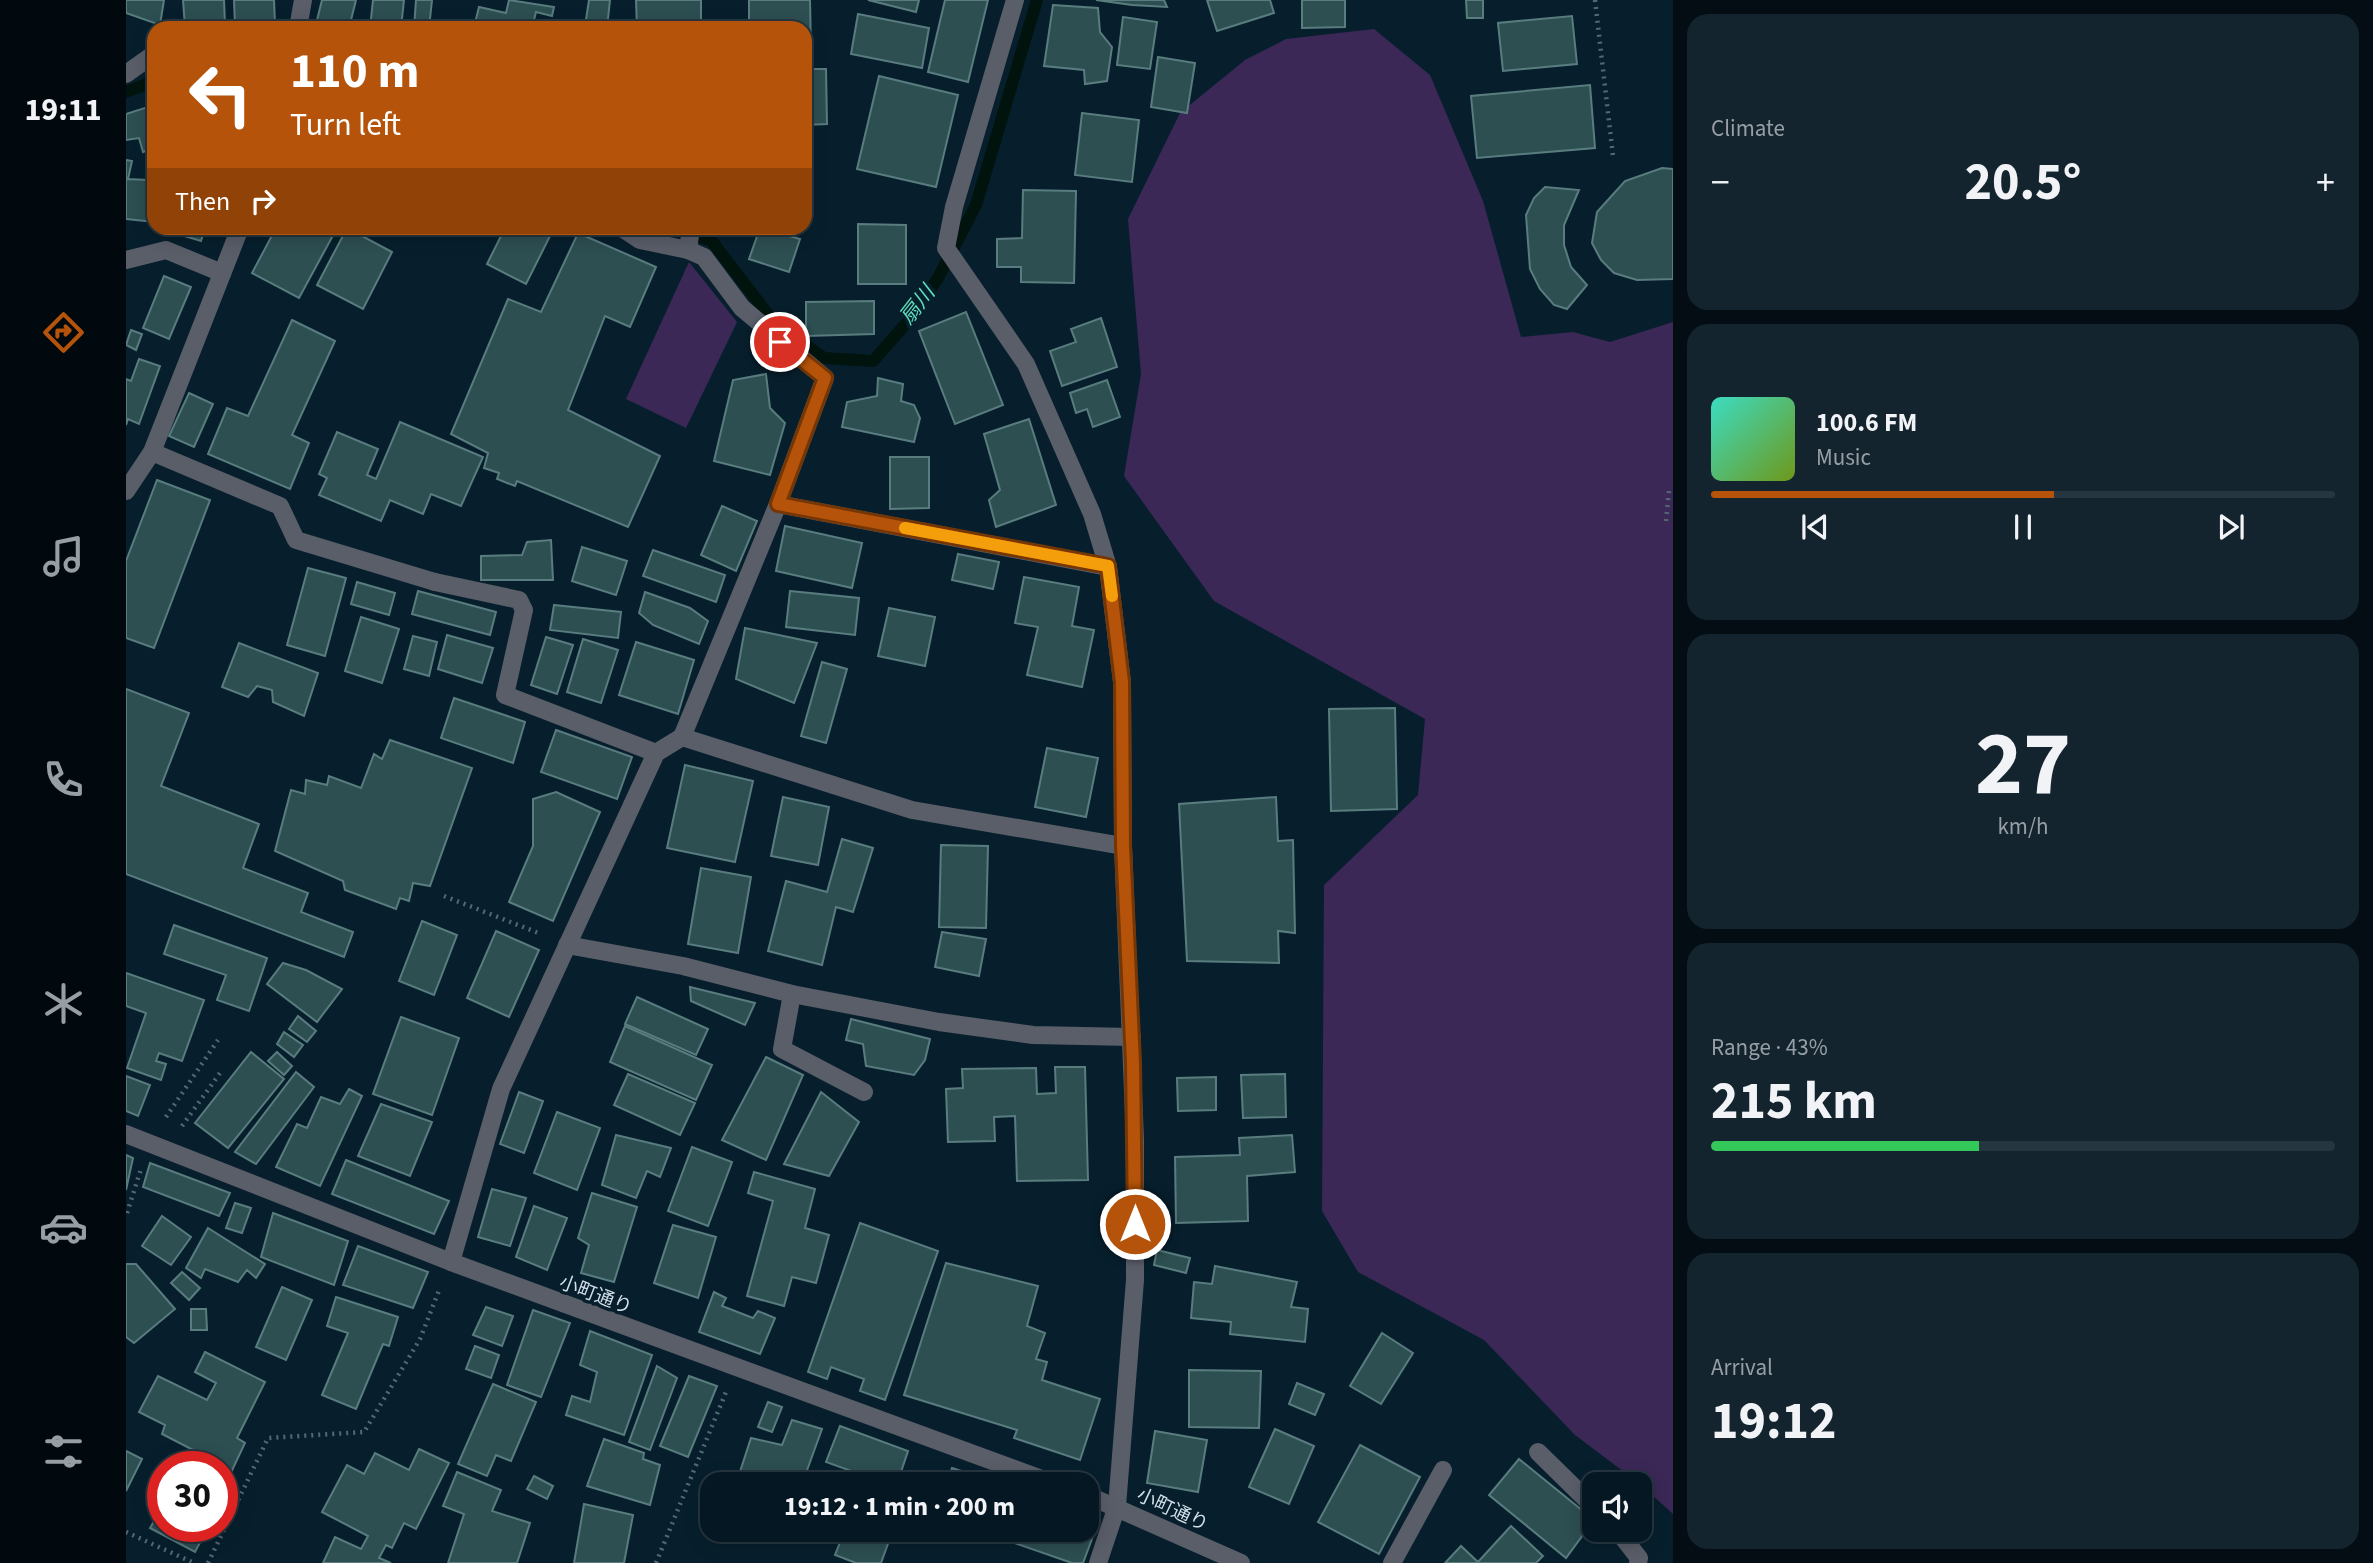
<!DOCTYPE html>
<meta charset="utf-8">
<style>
body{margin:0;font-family:"Source Sans 3","Noto Sans JP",sans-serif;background:#13242f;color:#f1f3f6;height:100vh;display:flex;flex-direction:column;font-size:26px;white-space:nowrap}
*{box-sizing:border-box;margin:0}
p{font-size:23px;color:#979fa5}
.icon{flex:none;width:38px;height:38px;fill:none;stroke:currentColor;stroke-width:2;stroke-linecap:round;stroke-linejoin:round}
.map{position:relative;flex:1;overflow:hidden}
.drawer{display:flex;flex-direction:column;gap:14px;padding:14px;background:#030d13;width:700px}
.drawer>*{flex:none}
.top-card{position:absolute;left:21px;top:21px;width:665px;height:214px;border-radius:21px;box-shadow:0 4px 18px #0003,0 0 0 2px #263640;background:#b45309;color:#fff;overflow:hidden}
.controls{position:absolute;left:1456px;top:1472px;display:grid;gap:14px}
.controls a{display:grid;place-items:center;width:70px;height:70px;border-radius:14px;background:#051722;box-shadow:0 4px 18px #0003,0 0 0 2px #263640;font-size:35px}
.speed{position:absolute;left:21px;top:1451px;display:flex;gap:14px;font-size:35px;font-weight:700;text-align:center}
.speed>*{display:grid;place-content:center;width:91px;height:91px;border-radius:50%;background:#051722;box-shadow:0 4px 18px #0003,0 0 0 2px #263640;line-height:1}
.speed .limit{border:10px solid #d22;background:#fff;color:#111}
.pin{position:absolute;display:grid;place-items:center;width:60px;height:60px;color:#fff;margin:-30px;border:4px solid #fff;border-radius:50%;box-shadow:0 2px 7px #0007}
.me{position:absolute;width:77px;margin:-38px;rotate:0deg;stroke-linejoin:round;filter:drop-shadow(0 0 5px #0008)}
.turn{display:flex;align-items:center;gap:24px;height:147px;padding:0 28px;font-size:32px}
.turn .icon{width:91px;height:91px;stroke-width:2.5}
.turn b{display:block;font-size:49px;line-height:60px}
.then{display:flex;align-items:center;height:66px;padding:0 28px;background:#0003;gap:14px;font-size:26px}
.big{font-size:52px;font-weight:700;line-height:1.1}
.drawer .tile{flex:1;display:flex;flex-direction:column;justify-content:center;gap:10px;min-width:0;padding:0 24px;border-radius:21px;background:#13242f}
.drawer .dial{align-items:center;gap:0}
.dial b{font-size:91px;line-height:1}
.song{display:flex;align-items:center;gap:21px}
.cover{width:84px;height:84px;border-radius:10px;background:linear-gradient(135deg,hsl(170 70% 55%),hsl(80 70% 35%))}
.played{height:7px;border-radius:4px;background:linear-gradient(90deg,#b45309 55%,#263640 55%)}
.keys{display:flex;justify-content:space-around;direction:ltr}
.heat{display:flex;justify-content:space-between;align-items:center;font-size:38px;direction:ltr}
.charge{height:10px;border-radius:5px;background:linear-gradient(90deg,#34c759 43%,#263640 0)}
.trip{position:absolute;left:574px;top:1472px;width:399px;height:70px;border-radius:21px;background:#051722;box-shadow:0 4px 18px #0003,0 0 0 2px #263640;font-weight:700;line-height:70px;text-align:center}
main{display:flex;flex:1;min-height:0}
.tabs{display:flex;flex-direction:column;width:126px;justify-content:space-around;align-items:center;background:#02090e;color:#979fa5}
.tabs .icon{width:49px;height:49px}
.tabs .current{color:#b45309}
.tabs b{font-size:32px;color:#f1f3f6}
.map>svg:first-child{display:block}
</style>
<main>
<nav class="tabs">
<b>19:11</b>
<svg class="icon current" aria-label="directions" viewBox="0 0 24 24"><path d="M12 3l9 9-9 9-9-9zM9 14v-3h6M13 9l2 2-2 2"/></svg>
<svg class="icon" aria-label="music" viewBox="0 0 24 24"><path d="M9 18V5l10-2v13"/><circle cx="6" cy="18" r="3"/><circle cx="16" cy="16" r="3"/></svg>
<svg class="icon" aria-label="phone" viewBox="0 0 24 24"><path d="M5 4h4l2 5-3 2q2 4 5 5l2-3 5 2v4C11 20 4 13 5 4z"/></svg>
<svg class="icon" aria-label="climate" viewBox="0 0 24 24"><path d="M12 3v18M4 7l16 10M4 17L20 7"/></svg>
<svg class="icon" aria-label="car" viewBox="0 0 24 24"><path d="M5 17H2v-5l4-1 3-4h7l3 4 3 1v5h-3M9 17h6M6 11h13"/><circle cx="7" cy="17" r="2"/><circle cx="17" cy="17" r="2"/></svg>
<svg class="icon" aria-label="filters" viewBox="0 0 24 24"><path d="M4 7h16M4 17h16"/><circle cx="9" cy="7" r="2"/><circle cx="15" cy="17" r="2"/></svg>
</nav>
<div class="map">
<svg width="1547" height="1563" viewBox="0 0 1547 1563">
<rect width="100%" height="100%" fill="#071f2d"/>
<!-- green -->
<g fill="#3b2857">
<polygon points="1248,29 1304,75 1357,201 1395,337 1447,332 1484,342 1547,322 1547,1514 1514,1484 1449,1435 1358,1340 1232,1272 1196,1211 1198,885 1292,795 1299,719 1088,601 998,476 1015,374 1002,219 1054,113 1119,60 1160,39"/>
<polygon points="563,262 611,322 560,428 500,399"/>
</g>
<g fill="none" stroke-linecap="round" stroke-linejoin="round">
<!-- stream -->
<g stroke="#00140d" stroke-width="12">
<polyline points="0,92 28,81"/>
<polyline points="541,228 585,240 647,321 698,358 747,361 785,318 812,278 850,205 911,0"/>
</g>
</g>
<!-- building -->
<g fill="#2d4f52" stroke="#597c7f" stroke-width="2">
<polygon points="0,0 38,0 34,25 0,13"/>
<polygon points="57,0 98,0 99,24 59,27"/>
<polygon points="108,0 148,0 149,24 109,26"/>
<polygon points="196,0 230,0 223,28 189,28"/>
<polygon points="247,0 278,0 275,28 244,28"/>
<polygon points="290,0 306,0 303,28 288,28"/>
<polygon points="383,0 428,7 426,16 410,12 406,28 348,27 353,7 380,13"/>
<polygon points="463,0 484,0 481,28 459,26"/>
<polygon points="510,0 575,0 575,28 511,28"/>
<polygon points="623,0 684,0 685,50 679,50 679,28 623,28"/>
<polygon points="742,0 793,0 790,12"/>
<polygon points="819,0 862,0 842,82 802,72"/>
<polygon points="970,0 1038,0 1041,7 1006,5"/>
<polygon points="1081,0 1144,0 1148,13 1091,31"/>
<polygon points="1176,0 1219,0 1219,27 1176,28"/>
<polygon points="1340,0 1357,0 1357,18 1341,18"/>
<polygon points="927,5 972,8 974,32 986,47 981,81 959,84 958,70 918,66"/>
<polygon points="732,14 803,28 796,68 725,54"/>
<polygon points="1446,16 1451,64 1377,71 1372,23"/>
<polygon points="997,17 1031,22 1024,69 991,65"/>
<polygon points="1032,57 1069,63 1061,113 1025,107"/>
<polygon points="679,69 700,69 701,124 679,125 679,149"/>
<polygon points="753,76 832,95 810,187 731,169"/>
<polygon points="1464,85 1469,148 1351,158 1345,96"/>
<polygon points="28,105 28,147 17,152 13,138 0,140 0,114"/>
<polygon points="956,113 1013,120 1006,182 949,175"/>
<polygon points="0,160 6,161 2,179 22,180 23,162 28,161 28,222 0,219"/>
<polygon points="1536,168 1547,169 1547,279 1511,280 1488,273 1475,260 1466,243 1471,212 1499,181"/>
<polygon points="1419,187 1453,190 1438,225 1438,245 1445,267 1461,285 1441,309 1428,305 1414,289 1404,269 1400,215 1408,198"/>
<polygon points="897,190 950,191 948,283 895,282 895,267 871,267 871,239 896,238"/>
<polygon points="732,224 780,225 780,284 732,284"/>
<polygon points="54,228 79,228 75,241 52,234"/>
<polygon points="150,228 211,228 173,298 126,273"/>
<polygon points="221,228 266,252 237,309 191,285"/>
<polygon points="379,228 428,228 400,284 361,264"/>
<polygon points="634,228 674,239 663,272 623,259"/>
<polygon points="452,233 530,267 504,327 479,316 442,410 534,456 502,527 391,481 389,486 371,479 373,473 358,468 362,453 325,434 382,299 415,312"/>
<polygon points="38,276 65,287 43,339 17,328"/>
<polygon points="748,301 748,334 680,336 680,302"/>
<polygon points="840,312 877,405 829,424 793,331"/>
<polygon points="975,318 991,367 936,386 924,351 950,342 945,329"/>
<polygon points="166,320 209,341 166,435 183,443 164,489 82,454 101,408 122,416"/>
<polygon points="5,330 16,334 10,350 0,345"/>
<polygon points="13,359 34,366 13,424 2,419 0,425 0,379 5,381"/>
<polygon points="640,374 644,408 659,423 644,475 588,461 607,380"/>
<polygon points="752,378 777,384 775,401 788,405 794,418 788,442 716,427 721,402 751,396"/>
<polygon points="981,380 994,417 967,427 961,409 950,413 944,393"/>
<polygon points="63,393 87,404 68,447 43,436"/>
<polygon points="903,419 930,505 870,527 863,500 874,490 858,434"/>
<polygon points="274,422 357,457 335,506 305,494 297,514 264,500 255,521 193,495 201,478 193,474 211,432 252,449 241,475 250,479"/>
<polygon points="764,457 803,457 803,508 764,509"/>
<polygon points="31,480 84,500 28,648 0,638 0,561"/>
<polygon points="596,506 631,521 610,571 575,555"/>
<polygon points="659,526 736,543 726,588 650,571"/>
<polygon points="425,540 427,580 355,580 355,556 396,555 401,542"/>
<polygon points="456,547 501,561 490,595 446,581"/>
<polygon points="527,550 599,575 590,602 517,576"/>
<polygon points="832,554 873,562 867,589 826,580"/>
<polygon points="182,568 220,578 199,656 161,645"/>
<polygon points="898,577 953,587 946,626 968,630 956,687 901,675 912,627 889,623"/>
<polygon points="231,582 269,593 263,615 225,604"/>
<polygon points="292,591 370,612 364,635 286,614"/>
<polygon points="664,591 733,598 729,635 660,627"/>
<polygon points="519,592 564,608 582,621 573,644 527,625 513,613"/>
<polygon points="428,605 495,612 492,638 424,630"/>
<polygon points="763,608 809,617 799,666 752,656"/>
<polygon points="235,617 273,629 256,683 219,671"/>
<polygon points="619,628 691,643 668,703 610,679"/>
<polygon points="321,635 367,648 356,683 312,669"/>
<polygon points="287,636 311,642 303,676 278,669"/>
<polygon points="420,637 447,645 431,694 405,685"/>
<polygon points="457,639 492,650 475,703 441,692"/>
<polygon points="510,642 568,660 552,714 493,695"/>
<polygon points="113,643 192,673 178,716 147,702 146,690 131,686 122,697 96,687"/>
<polygon points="696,662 721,669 700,743 675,736"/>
<polygon points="0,689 63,713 35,786 133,824 117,868 182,893 175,912 227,932 218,957 0,874"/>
<polygon points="328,698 399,722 387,763 315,738"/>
<polygon points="1269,708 1271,809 1205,811 1203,709"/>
<polygon points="430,730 506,757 491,799 415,772"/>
<polygon points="264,740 346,768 304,886 287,883 283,901 274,898 270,909 219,890 217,881 149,851 165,790 179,794 180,780 201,785 203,776 235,788 248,754 256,759"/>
<polygon points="921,748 972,758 960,817 909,807"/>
<polygon points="559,765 627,781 609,862 541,848"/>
<polygon points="430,792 474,812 427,921 383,902 407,846 407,799"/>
<polygon points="657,797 703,807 692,865 645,856"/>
<polygon points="1150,797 1152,841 1167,840 1169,933 1152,931 1153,963 1061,961 1053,804"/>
<polygon points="716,839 747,848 727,912 710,907 696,965 642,951 660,881 701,892"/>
<polygon points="815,845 862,846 860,928 813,927"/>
<polygon points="575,868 625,877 612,953 562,944"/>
<polygon points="296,921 331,935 308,995 273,981"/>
<polygon points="48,925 141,958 123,1011 91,1000 100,975 38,954"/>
<polygon points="370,931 413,950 383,1017 341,998"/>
<polygon points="816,932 860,939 853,976 809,967"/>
<polygon points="157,963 180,970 216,989 191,1022 141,984"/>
<polygon points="0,973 78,1000 56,1061 33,1053 30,1061 40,1064 35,1080 1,1068 20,1013 0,1006"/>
<polygon points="564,987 629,1003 619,1025 565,1001"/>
<polygon points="511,997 582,1029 570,1055 499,1024"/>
<polygon points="172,1016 190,1031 181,1042 163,1029"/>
<polygon points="275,1017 333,1038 306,1115 247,1094"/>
<polygon points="725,1019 804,1039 799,1060 788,1075 740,1066 737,1044 720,1040"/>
<polygon points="499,1026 586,1065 570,1100 484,1062"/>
<polygon points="158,1032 177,1045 168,1057 151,1044"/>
<polygon points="125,1052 158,1079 102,1148 69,1123"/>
<polygon points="151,1052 166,1066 158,1075 142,1061"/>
<polygon points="640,1057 677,1075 640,1160 596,1140"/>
<polygon points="929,1067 959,1067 962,1180 891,1181 889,1116 868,1117 869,1141 822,1142 820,1089 837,1088 836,1069 910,1068 911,1094 930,1093"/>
<polygon points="170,1072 188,1087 130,1164 109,1152"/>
<polygon points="502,1074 569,1103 554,1135 488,1105"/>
<polygon points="1159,1074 1160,1117 1117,1118 1115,1075"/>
<polygon points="0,1076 24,1085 12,1116 0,1111"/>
<polygon points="1090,1077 1090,1110 1052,1111 1051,1078"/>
<polygon points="223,1089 236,1096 194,1186 150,1167 171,1124 181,1128 195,1097 214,1104"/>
<polygon points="393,1092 417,1101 398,1153 374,1144"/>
<polygon points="695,1092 733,1122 703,1176 658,1164"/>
<polygon points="255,1104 306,1122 284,1176 232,1156"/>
<polygon points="431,1112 474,1128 451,1190 408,1173"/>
<polygon points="490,1135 545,1148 534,1177 521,1171 510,1198 476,1185"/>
<polygon points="1166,1135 1169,1172 1121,1176 1122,1221 1050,1223 1049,1157 1114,1155 1113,1138"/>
<polygon points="566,1147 606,1162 582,1226 542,1211"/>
<polygon points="0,1155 7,1158 0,1190"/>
<polygon points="220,1160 323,1201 308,1234 206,1194"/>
<polygon points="24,1163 104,1193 93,1216 17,1187"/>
<polygon points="628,1172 689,1189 679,1228 703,1235 690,1283 666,1277 658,1306 621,1296 647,1201 622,1193"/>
<polygon points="366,1189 400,1198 384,1246 352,1237"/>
<polygon points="466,1193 511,1207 488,1282 455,1273 463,1245 452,1238"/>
<polygon points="109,1203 125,1208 116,1233 100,1228"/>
<polygon points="408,1206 441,1218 421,1270 390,1257"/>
<polygon points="147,1213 222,1241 208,1285 135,1257"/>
<polygon points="36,1216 65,1237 45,1265 16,1246"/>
<polygon points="734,1223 812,1251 759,1400 734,1391 738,1379 705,1367 701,1379 682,1372"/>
<polygon points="547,1225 590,1237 572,1298 528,1283"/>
<polygon points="82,1228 139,1264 130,1278 121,1270 112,1282 79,1269 75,1278 60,1268"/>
<polygon points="232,1246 302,1272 287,1308 217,1285"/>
<polygon points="1031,1250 1064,1258 1060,1273 1028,1265"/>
<polygon points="820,1263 912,1286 901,1326 919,1333 910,1359 921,1362 916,1380 974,1399 954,1460 888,1438 891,1430 778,1395"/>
<polygon points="0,1264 10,1264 49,1309 8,1343 0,1337"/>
<polygon points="1089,1266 1171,1282 1165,1307 1182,1309 1179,1342 1104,1334 1105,1322 1065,1318 1068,1282 1086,1284"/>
<polygon points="56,1272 74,1288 63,1300 45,1283"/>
<polygon points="156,1287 186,1300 160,1360 130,1347"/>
<polygon points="588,1292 600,1298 596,1306 627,1318 632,1311 649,1318 634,1354 573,1332"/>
<polygon points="210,1297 272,1317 263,1346 257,1344 230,1409 196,1395 222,1333 201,1326"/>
<polygon points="360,1307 387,1316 376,1346 347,1335"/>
<polygon points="65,1309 80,1309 81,1330 65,1330"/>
<polygon points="407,1310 444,1323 415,1397 381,1385"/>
<polygon points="464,1331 526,1355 498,1435 440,1415 446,1396 464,1402 471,1372 454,1365"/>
<polygon points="1256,1333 1287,1353 1255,1404 1224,1386"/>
<polygon points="349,1346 373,1355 365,1378 340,1369"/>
<polygon points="79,1352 139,1382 111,1438 119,1443 102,1479 96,1476 96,1466 77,1466 66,1461 71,1452 36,1434 39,1425 13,1412 32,1376 81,1400 90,1383 69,1372"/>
<polygon points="531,1366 551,1378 524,1450 503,1442"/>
<polygon points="1063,1370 1135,1371 1133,1428 1063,1427"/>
<polygon points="563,1376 591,1386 562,1457 534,1446"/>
<polygon points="1171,1383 1198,1394 1189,1415 1163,1404"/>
<polygon points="367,1384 410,1402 385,1461 370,1455 361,1476 332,1464"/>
<polygon points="642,1402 656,1407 646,1432 632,1427"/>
<polygon points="666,1420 696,1429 676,1484 610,1484 625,1438 656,1445"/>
<polygon points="714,1426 782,1451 771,1484 761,1484 700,1462"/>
<polygon points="1149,1429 1188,1446 1163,1504 1123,1487"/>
<polygon points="1029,1431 1081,1440 1072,1492 1021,1483"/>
<polygon points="478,1439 518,1453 517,1459 534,1465 524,1505 461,1486"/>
<polygon points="1234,1445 1294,1477 1253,1554 1192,1522"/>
<polygon points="293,1449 323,1463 290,1529 278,1523 266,1548 260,1545 253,1558 265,1563 197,1563 209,1537 235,1549 242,1536 196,1512 221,1465 238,1474 249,1453 283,1470"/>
<polygon points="0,1451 16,1459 0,1491"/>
<polygon points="1393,1459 1468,1520 1440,1558 1363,1495"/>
<polygon points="826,1468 866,1481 865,1484 821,1484"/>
<polygon points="331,1472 375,1490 366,1511 404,1523 391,1563 322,1563 338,1514 317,1506"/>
<polygon points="408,1476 427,1486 421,1499 401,1489"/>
<polygon points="458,1504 507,1515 498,1563 448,1563"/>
<polygon points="37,1506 37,1526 83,1526 69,1552 24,1528"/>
<polygon points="961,1515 973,1520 957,1563 946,1563 874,1538 877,1530 961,1530"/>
<polygon points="1385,1526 1417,1556 1410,1563 1319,1563 1335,1546 1352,1562"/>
<polygon points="719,1530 767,1530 755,1563 730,1563 709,1555"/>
<polygon points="832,1530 850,1530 848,1535"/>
</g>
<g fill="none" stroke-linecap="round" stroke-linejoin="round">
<!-- path -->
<g stroke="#546874" stroke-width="4.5" stroke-dasharray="2 5" stroke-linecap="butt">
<polyline points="1469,0 1487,156"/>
<polyline points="1540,521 1543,491 1547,488"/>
<polyline points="318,896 415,934"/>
<polyline points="40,1117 92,1040"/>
<polyline points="56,1126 94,1073"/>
<polyline points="1,1213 15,1169"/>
<polyline points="0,1532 68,1563"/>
<polyline points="82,1563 142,1438 238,1432 294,1339 314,1288"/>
<polyline points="530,1563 600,1392"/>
</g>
<!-- lane -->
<g stroke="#5a5e69" stroke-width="18">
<polyline points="496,228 514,240 562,250 578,257 616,308 699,378 652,504 556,737"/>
<polyline points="562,250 565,228"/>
<polyline points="652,504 982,567"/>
<polyline points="309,582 393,600 398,610 379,695 530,753"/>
<polyline points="441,945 557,966 666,994 813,1022 907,1035 1006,1037"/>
<polyline points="666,994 656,1049 738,1092"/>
<polyline points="1412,1452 1468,1507"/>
<polyline points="1491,1530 1513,1558 1512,1563"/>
<polyline points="972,1563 991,1506"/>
<polyline points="1266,1563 1317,1470"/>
</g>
<!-- street -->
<g stroke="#5a5e69" stroke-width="18">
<polyline points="889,0 828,207 820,248 900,364 966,514 982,567 996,682 997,846 1009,1140 1009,1280 991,1506"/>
<polyline points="172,28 177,0"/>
<polyline points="0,74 28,54"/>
<polyline points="0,260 40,250 96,273"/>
<polyline points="26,452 154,506 170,540 309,582"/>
<polyline points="0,491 26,452 114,228"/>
<polyline points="0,1134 325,1262 929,1484"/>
<polyline points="325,1262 375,1089 530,753 556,737 786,810 997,846"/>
<polyline points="961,1495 1115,1563"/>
</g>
</g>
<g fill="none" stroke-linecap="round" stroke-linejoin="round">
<defs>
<polyline id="route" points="654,342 699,378 652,504 982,566 996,682 997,846 1007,1063 1009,1224"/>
</defs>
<!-- route casing -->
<use href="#route" stroke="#753606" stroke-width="18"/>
<!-- route -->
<use href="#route" stroke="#b45309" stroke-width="12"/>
<!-- slow -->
<polyline stroke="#f59e0b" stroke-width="12" points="779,528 982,566 986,596"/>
</g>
<g text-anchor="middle" stroke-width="7" stroke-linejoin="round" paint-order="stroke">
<!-- street labels -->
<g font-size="19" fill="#d1dfe8" stroke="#071f2d">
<text transform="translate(470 1294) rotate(21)" y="7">小町通り</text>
<text transform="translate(1047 1509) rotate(25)" y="7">小町通り</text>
</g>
<!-- water labels -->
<g font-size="21" font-style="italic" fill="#5ddfba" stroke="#071f2d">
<text transform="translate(791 305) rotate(-52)" y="7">扇川</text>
</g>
</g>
</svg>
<div class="controls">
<a><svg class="icon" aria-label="sound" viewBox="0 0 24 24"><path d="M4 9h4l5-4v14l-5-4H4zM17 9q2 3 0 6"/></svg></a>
</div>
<div class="speed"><div class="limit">30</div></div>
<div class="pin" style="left:654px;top:342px;background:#d93025"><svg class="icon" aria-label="arrive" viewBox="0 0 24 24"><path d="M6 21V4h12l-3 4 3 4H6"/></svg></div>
<svg class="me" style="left:1009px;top:1224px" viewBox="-20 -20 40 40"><circle r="17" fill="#b45309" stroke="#fff" stroke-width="3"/><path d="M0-11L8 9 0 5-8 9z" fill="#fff"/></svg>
<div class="trip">19:12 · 1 min · 200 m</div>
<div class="top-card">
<div class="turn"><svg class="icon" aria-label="left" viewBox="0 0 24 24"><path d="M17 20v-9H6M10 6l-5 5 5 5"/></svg><div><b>110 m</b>Turn left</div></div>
<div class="then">Then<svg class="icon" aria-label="right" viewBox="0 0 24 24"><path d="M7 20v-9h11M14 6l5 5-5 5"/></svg></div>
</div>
</div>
<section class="drawer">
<div class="tile"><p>Climate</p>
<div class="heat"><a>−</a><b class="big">20.5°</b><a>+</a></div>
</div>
<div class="tile">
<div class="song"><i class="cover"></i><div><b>100.6 FM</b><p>Music</p></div></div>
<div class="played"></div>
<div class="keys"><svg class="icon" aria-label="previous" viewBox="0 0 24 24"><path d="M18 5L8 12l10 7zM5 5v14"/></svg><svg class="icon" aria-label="pause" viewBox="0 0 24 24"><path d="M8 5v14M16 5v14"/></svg><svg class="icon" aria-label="next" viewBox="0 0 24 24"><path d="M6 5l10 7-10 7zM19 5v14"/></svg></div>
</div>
<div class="tile dial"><b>27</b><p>km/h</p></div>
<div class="tile"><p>Range · 43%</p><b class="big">215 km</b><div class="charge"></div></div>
<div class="tile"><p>Arrival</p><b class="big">19:12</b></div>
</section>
</main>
